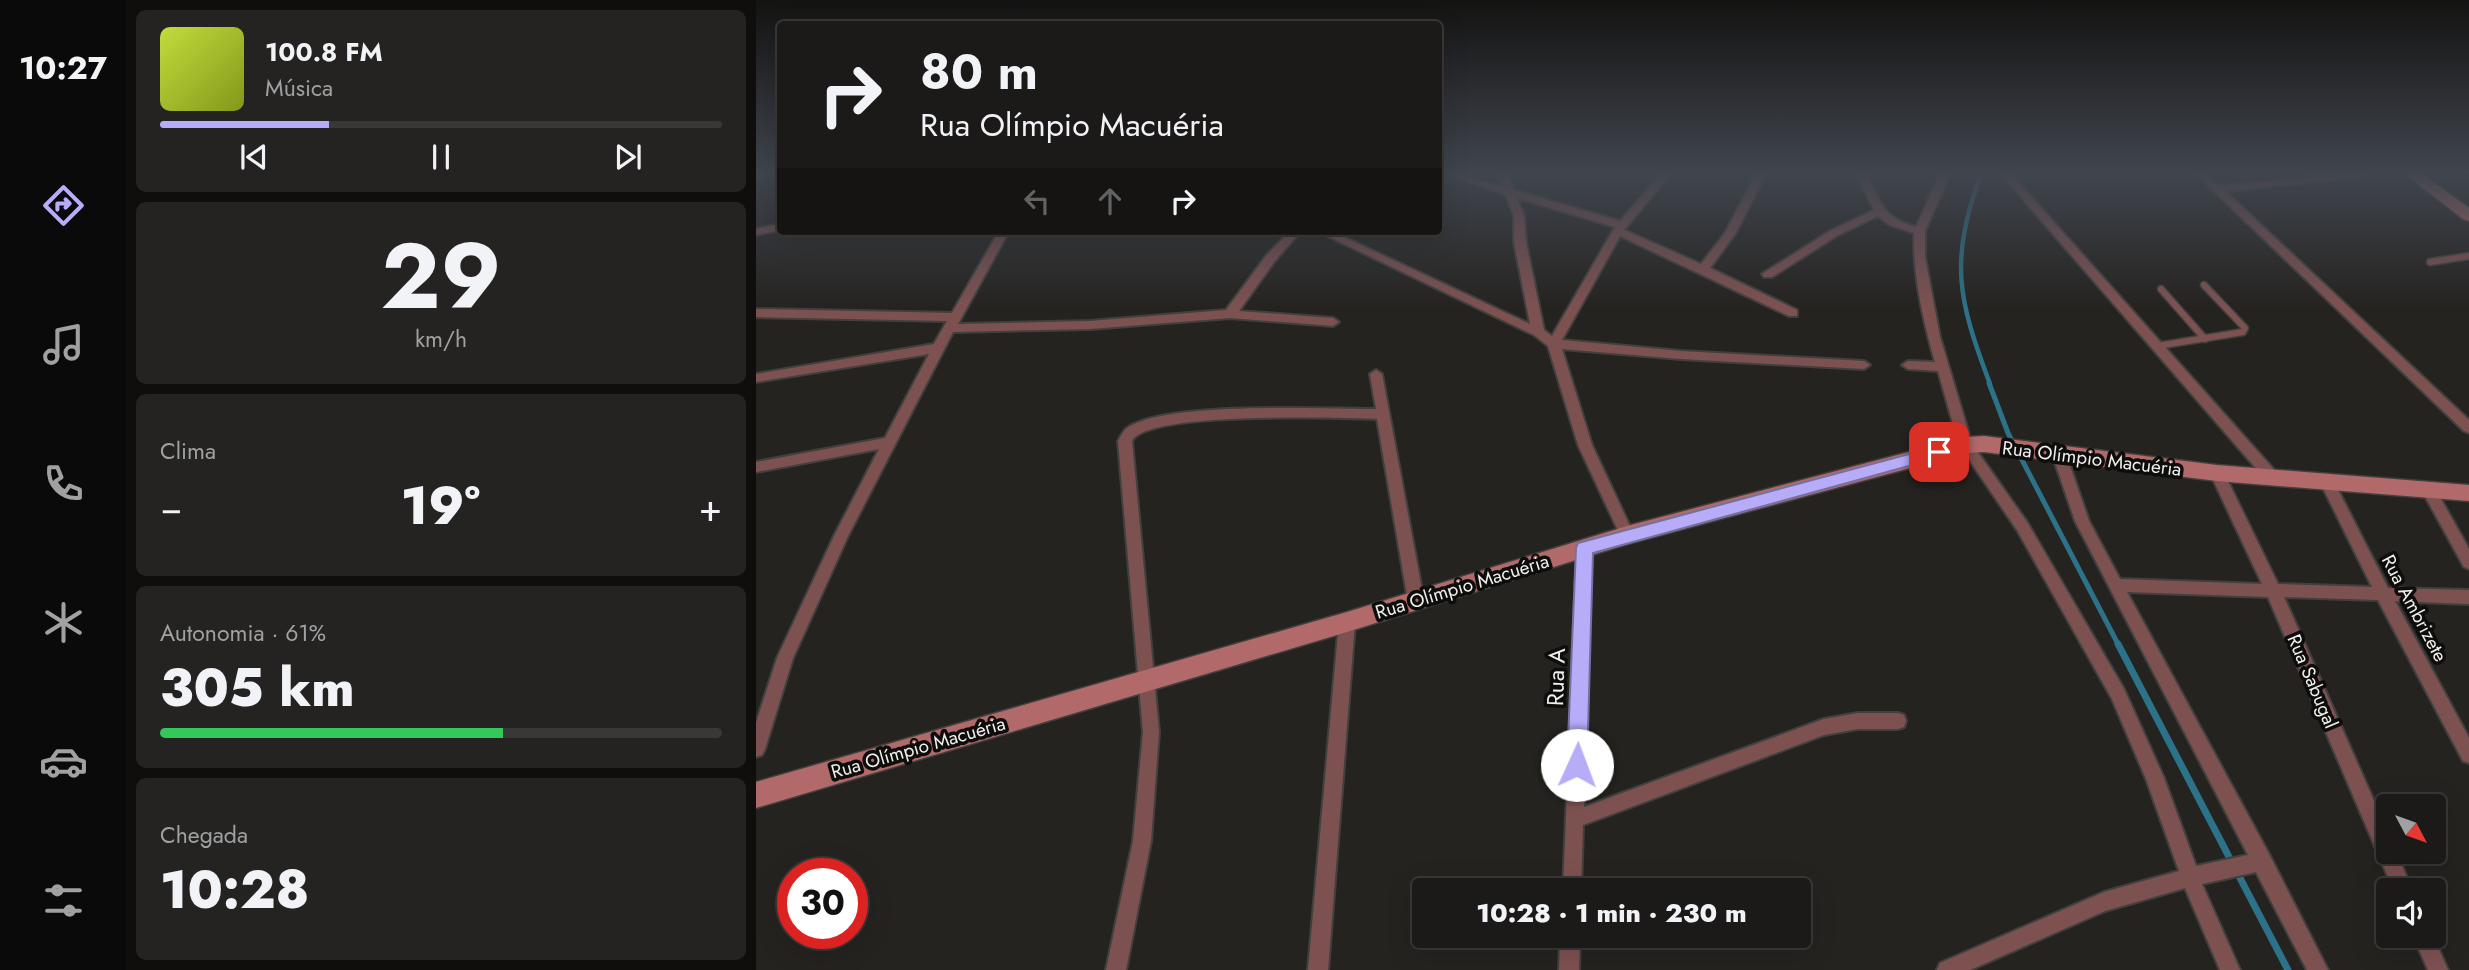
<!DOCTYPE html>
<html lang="pt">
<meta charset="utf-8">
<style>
body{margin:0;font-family:Jost,sans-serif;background:#252321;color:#f1f3f6;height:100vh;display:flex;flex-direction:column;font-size:26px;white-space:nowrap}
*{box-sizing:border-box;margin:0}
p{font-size:23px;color:#a0a1a2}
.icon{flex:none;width:38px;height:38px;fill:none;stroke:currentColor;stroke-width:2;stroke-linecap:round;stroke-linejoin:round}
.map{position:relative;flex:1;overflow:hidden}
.panel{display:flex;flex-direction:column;gap:10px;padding:10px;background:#0f0e0d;width:630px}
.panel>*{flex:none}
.top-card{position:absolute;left:21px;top:21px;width:665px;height:214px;border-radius:7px;box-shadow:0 7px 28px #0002,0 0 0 2px #3a3837;background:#1c1a18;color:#f1f3f6;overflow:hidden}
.needle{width:46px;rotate:131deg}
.tools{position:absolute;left:1620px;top:794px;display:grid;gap:14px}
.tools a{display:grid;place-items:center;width:70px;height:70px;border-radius:7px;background:#1c1a18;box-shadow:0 7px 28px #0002,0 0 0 2px #3a3837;font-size:35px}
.speed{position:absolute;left:21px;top:858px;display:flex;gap:14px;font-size:35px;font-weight:700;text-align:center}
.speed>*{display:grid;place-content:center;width:91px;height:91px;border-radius:50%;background:#1c1a18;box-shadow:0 7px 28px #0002,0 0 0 2px #3a3837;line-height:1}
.speed .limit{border:10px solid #d22;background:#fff;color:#111}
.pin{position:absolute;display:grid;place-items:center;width:60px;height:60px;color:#fff;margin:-30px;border-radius:14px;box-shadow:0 4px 10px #0006}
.me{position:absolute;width:77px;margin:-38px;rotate:2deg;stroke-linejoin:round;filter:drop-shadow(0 0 5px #0008)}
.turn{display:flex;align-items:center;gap:24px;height:147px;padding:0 28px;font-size:32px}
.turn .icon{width:91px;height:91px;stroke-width:2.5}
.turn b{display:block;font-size:49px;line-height:60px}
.lanes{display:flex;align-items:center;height:66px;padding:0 28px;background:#0003;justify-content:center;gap:35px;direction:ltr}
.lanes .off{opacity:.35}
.big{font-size:52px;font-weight:800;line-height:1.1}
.panel .tile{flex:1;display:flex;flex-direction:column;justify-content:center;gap:10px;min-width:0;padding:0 24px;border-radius:10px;background:#252321}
.panel .dial{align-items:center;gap:0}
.dial b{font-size:91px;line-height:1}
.song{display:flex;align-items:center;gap:21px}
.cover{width:84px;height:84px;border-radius:10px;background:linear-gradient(135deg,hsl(70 70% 55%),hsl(70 70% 35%))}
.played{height:7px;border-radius:4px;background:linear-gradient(90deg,#b6acf8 30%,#3a3837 30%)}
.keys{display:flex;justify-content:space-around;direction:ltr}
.heat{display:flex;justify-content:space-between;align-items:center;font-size:38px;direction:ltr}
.charge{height:10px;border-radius:5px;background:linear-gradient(90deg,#34c759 61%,#3a3837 0)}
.trip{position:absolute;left:656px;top:878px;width:399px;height:70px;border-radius:7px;background:#1c1a18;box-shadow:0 7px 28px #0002,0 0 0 2px #3a3837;font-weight:800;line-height:70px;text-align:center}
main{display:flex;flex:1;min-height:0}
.dock{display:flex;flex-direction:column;width:126px;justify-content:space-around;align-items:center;background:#0b0a0a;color:#a0a1a2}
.dock .icon{width:49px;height:49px}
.dock .current{color:#b6acf8}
.dock b{font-size:32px;color:#f1f3f6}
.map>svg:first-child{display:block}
</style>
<main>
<nav class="dock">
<b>10:27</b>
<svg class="icon current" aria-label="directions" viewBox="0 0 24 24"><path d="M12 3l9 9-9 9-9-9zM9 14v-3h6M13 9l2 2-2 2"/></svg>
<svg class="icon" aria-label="music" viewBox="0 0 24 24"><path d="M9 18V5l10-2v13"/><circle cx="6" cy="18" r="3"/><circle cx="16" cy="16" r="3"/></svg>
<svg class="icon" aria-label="phone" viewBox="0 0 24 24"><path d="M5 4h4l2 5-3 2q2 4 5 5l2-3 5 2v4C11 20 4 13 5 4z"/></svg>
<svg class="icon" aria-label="climate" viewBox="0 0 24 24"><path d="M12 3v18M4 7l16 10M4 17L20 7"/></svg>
<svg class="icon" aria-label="car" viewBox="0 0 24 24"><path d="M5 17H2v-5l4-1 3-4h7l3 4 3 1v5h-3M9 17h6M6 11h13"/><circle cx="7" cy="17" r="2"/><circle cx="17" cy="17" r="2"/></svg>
<svg class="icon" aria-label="filters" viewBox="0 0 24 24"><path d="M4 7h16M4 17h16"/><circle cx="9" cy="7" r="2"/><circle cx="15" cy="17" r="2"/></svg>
</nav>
<section class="panel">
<div class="tile">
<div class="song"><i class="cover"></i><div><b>100.8 FM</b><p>Música</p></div></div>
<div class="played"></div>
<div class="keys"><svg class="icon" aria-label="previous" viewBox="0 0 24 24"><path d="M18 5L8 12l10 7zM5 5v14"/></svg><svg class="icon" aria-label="pause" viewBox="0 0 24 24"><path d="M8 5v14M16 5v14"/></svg><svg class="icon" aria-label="next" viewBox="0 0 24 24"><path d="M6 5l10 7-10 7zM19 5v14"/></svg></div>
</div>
<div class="tile dial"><b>29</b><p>km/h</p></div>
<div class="tile"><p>Clima</p>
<div class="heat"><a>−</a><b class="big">19°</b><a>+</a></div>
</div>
<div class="tile"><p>Autonomia · 61%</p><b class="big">305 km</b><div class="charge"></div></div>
<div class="tile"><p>Chegada</p><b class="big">10:28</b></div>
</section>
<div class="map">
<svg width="1713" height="970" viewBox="0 0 1713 970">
<rect width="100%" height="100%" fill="#252320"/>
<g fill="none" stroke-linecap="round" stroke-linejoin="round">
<!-- stream-far2 -->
<path stroke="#2c7289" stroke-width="4.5" d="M1225 174C1193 262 1202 299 1234 384"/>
<!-- stream-far1 -->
<polyline stroke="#2c7289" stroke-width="5" points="1233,383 1252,433 1363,646"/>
<!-- stream -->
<polyline stroke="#2c7289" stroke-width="7" points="1362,644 1532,970"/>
<defs>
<g id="lane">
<polyline points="1674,262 1713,256"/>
<polyline points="1405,289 1449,339"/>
<polyline points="1401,346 1487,332 1489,328 1448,285"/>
</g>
<g id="street">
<polygon points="0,174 12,174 0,178"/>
<path d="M687 174H702L747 187 742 174H752L758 190 864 221 905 174H915L868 230 945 264 969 233 1000 174H1010L979 234 954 268 1041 310V316H1033L864 236 806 340 925 351 1108 361 1114 365 1108 369 925 359 806 349 836 445 878 535 876 539H866L822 445 792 346 778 335 561 231H575L774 324 758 242V216L749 194ZM761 198 859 227 796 336 788 330 770 242 768 216Z"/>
<path d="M1100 174H1110C1125 202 1126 218 1160 227L1184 174H1194L1169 231V257L1184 337 1216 444 1271 522 1368 689 1408 778 1440 866 1492 855 1319 521 1296 454 1298 450H1308L1310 454 1333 521 1364 579 1506 584 1454 473 1461 468 1468 473 1522 584 1616 587 1563 480 1565 476H1575L1632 588 1713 590V604L1639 601 1713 738V763L1707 761 1622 600 1528 597 1633 835V852H1640L1657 891H1638L1512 597 1371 592 1513 854 1572 970H1551L1500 872 1446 884 1484 970H1464L1429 888 1349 911 1214 970H1181L1184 963 1348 892 1423 871 1390 779 1356 699 1261 530 1203 445 1182 371 1152 369 1146 365 1152 361 1179 362C1167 321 1157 276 1158 233L1134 225 1122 216 1082 235 1016 277H1008L1006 274 1074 231 1118 210Z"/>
<polygon points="1245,174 1255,174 1521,473 1523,477 1521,481 1511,481"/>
<polygon points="1440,174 1451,174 1463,186 1582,174 1614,174 1609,177 1469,191 1713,420 1713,433 1708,431"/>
<polygon points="24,224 24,230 0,235 0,229"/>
<polygon points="243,231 253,231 202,324 334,321 470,310 510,256 534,231 545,231 518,262 483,311 577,318 583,322 577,326 474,318 334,329 197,332 92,536 37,658 9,749 6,755 0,757 0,723 21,658 78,536 123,449 0,472 0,462 129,438 173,354 0,382 0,374 178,344 191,321 0,317 0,309 196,313"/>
<path d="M620 370 626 374 668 601 665 606 660 608 655 606 652 601 621 419C584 418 391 411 376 441L403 732 395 841 370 970H350L377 841 387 732 362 441C365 436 367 431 371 428 408 401 569 409 620 409L614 374Z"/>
<polygon points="1672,484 1677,485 1713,549 1713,569 1708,567 1665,489 1667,485"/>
<polygon points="828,542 833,544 835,548 828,807 1068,719 1102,713 1142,713 1148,715 1150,721 1148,727 1142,729 1102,729 1068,735 827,825 825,891 807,891 821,548 823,544"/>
<polygon points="591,615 597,617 599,622 572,970 552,970 583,622 585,617"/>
<polygon points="804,936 824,936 823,970 803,970"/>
<polygon points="1657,936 1677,936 1692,970 1672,970"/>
</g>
<g id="secondary">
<polygon points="1649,174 1666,174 1713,208 1713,221 1707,219"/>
<polygon points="1228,436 1461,465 1713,485 1713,501 1461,481 1228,452 1210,453 871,544 591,632 0,808 0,782 591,612 871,526 1210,437"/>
</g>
</defs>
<!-- lane casing -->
<use href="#lane" stroke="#41403d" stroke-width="9"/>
<!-- street casing -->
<use href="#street" stroke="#41403d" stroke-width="4"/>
<!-- secondary casing -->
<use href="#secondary" stroke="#41403d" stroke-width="3"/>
<!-- lane -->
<use href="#lane" stroke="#7e5151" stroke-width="6"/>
<!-- street -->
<use href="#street" fill="#7e5151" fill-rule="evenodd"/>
<!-- secondary -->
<use href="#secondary" fill="#b2696a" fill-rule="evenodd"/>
</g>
<!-- sky -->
<linearGradient id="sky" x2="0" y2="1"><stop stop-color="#141312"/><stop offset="0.56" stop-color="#40454e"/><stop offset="1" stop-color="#40454e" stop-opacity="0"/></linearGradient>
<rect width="1713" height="309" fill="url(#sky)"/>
<!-- route -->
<polygon fill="#b6acf8" stroke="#7670a1" stroke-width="2" points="1183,446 1191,452 1189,456 837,553 831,765 828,771 821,774 814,771 811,765 820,548 822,543"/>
<g text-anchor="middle" stroke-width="7" stroke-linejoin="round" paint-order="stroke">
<!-- street labels -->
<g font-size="19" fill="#f0efed" stroke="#0d0d0b">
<text transform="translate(1336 458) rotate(7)" y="7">Rua Olímpio Macuéria</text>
<text transform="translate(706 586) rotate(-17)" y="7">Rua Olímpio Macuéria</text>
<text transform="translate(1659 608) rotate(62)" y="7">Rua Ambrizete</text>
<text transform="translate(1557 681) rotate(67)" y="7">Rua Sabugal</text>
<text transform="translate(162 747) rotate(-16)" y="7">Rua Olímpio Macuéria</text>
</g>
<!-- near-street labels -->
<g font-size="23" fill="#f0efed" stroke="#0d0d0b">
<text transform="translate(800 677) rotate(-88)" y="8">Rua A</text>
</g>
</g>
</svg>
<div class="tools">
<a><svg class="needle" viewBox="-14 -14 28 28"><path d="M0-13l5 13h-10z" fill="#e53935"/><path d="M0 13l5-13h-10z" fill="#a0a1a2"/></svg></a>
<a><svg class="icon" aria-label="sound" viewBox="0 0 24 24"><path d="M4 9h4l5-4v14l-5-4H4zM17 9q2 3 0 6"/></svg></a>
</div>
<div class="speed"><div class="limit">30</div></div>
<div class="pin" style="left:1183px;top:452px;background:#d93025"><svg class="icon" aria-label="arrive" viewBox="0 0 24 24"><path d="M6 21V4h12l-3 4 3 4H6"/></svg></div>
<svg class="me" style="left:821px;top:765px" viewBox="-20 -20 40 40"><circle r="19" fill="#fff"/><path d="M0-13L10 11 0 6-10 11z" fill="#b6acf8"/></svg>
<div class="trip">10:28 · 1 min · 230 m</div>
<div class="top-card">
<div class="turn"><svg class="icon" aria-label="right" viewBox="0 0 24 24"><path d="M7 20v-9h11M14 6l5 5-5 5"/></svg><div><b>80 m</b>Rua Olímpio Macuéria</div></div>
<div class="lanes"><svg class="icon off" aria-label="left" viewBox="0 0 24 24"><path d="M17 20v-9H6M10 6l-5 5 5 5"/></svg><svg class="icon off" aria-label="ahead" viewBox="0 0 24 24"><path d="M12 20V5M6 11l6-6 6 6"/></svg><svg class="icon" aria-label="right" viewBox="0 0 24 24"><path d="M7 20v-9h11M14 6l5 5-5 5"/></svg></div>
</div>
</div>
</main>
